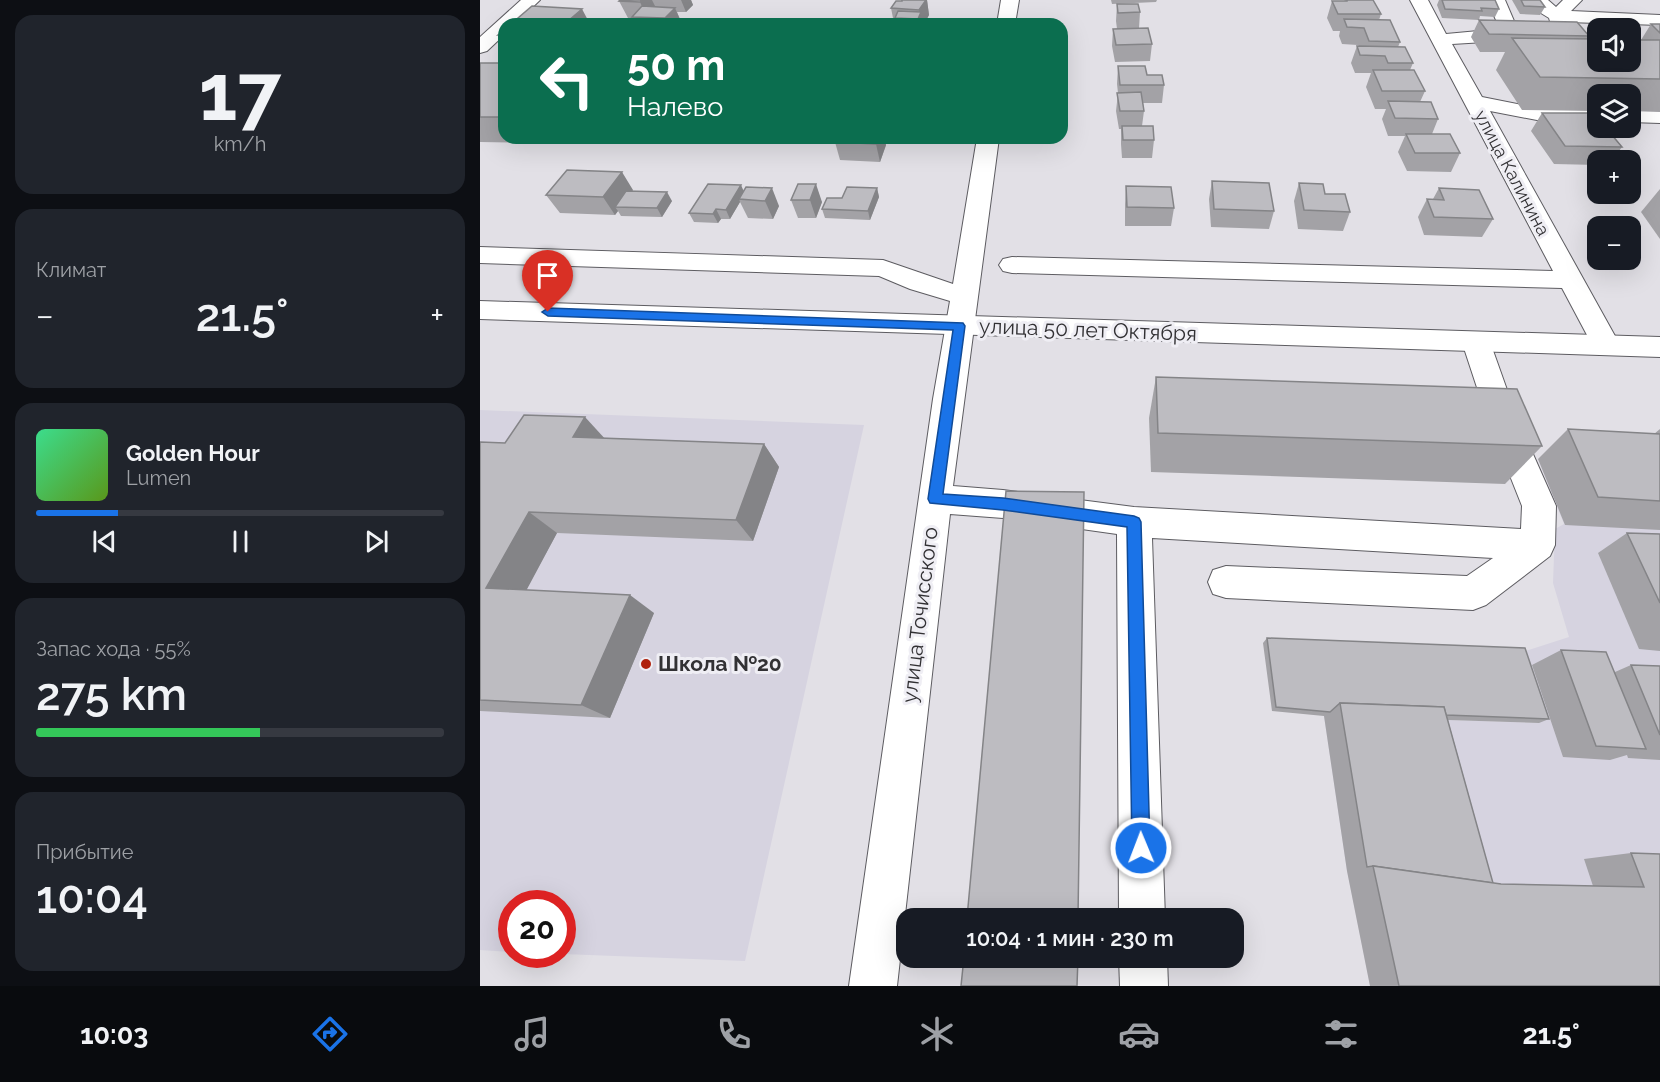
<!DOCTYPE html>
<html lang="ru">
<meta charset="utf-8">
<style>
body{margin:0;font-family:Raleway,sans-serif;background:#20242c;color:#f1f3f6;height:100vh;display:flex;flex-direction:column;font-size:22px;white-space:nowrap}
*{box-sizing:border-box;margin:0}
p{font-size:20px;color:#9ea1a6}
.icon{flex:none;width:33px;height:33px;fill:none;stroke:currentColor;stroke-width:2;stroke-linecap:round;stroke-linejoin:round}
.map{position:relative;flex:1;overflow:hidden}
.panel{display:flex;flex-direction:column;gap:15px;padding:15px;background:#0d0f14;width:480px}
.panel>*{flex:none}
.top-card{position:absolute;left:18px;top:18px;width:570px;height:126px;border-radius:18px;box-shadow:0 6px 24px #0002;background:#0b6e4f;color:#fff;overflow:hidden}
.controls{position:absolute;left:1107px;top:18px;display:grid;gap:12px}
.controls a{display:grid;place-items:center;width:54px;height:54px;border-radius:12px;background:#171b24;box-shadow:0 6px 24px #0002;font-size:30px}
.speed{position:absolute;left:18px;top:890px;display:flex;gap:12px;font-size:30px;font-weight:700;text-align:center}
.speed>*{display:grid;place-content:center;width:78px;height:78px;border-radius:50%;background:#171b24;box-shadow:0 6px 24px #0002;line-height:1}
.speed .limit{border:9px solid #d22;background:#fff;color:#111}
.pin{position:absolute;display:grid;place-items:center;width:51px;height:51px;color:#fff;margin:-62px -26px;border-radius:50% 50% 50% 0;rotate:-45deg;box-shadow:0 0 6px #0007}
.pin .icon{rotate:45deg}
.me{position:absolute;width:66px;margin:-33px;rotate:359deg;stroke-linejoin:round;filter:drop-shadow(0 0 4px #0008)}
.turn{display:flex;align-items:center;gap:21px;height:126px;padding:0 30px;font-size:27px}
.turn .icon{width:78px;height:78px;stroke-width:2.5}
.turn b{display:block;font-size:42px;line-height:51px}
.big{font-size:45px;font-weight:600;line-height:1.1}
.panel .widget{flex:1;display:flex;flex-direction:column;justify-content:center;gap:9px;min-width:0;padding:0 21px;border-radius:18px;background:#20242c}
.panel .dial{align-items:center;gap:0}
.dial b{font-size:78px;line-height:1}
.song{display:flex;align-items:center;gap:18px}
.cover{width:72px;height:72px;border-radius:9px;background:linear-gradient(135deg,hsl(150 70% 55%),hsl(90 70% 35%))}
.played{height:6px;border-radius:3px;background:linear-gradient(90deg,#1a73e8 20%,#363941 20%)}
.keys{display:flex;justify-content:space-around;direction:ltr}
.heat{display:flex;justify-content:space-between;align-items:center;font-size:33px;direction:ltr}
.charge{height:9px;border-radius:4px;background:linear-gradient(90deg,#34c759 55%,#363941 0)}
.trip{position:absolute;left:416px;top:908px;width:348px;height:60px;border-radius:18px;background:#171b24;box-shadow:0 6px 24px #0002;font-weight:600;line-height:60px;text-align:center}
.dock{display:flex;height:96px;justify-content:space-around;align-items:center;background:#090b0e;color:#9ea1a6}
.dock .icon{width:42px;height:42px}
.dock .on{color:#1a73e8}
.dock b{font-size:27px;color:#f1f3f6}
main{display:flex;flex:1;min-height:0}
.map>svg:first-child{display:block}
</style>
<main>
<section class="panel">
<div class="widget dial"><b>17</b><p>km/h</p></div>
<div class="widget"><p>Климат</p>
<div class="heat"><a>−</a><b class="big">21.5°</b><a>+</a></div>
</div>
<div class="widget">
<div class="song"><i class="cover"></i><div><b>Golden Hour</b><p>Lumen</p></div></div>
<div class="played"></div>
<div class="keys"><svg class="icon" aria-label="previous" viewBox="0 0 24 24"><path d="M18 5L8 12l10 7zM5 5v14"/></svg><svg class="icon" aria-label="pause" viewBox="0 0 24 24"><path d="M8 5v14M16 5v14"/></svg><svg class="icon" aria-label="next" viewBox="0 0 24 24"><path d="M6 5l10 7-10 7zM19 5v14"/></svg></div>
</div>
<div class="widget"><p>Запас хода · 55%</p><b class="big">275 km</b><div class="charge"></div></div>
<div class="widget"><p>Прибытие</p><b class="big">10:04</b></div>
</section>
<div class="map">
<svg width="1180" height="986" viewBox="0 0 1180 986">
<rect width="100%" height="100%" fill="#e2e0e6"/>
<!-- built -->
<g fill="#d6d3e0">
<polygon points="0,410 384,425 265,961 83,954 82,903 32,903 31,952 0,950"/>
<polygon points="1180,454 1180,986 890,986 867,871 844,716 1058,723 1036,654 1089,637 1073,583 1075,529 1084,524 1058,459"/>
</g>
<g fill="none" stroke-linecap="round" stroke-linejoin="round">
<defs>
<g id="minor">
<polygon points="41,0 60,0 35,24 24,24 24,35 7,51 0,53 0,37"/>
<polygon points="521,0 539,0 535,24 517,24"/>
<polygon points="930,0 948,0 966,34 1020,29 1007,0 1025,0 1037,28 1067,28 1071,25 1069,18 1056,10 1050,0 1068,0 1076,7 1083,0 1102,0 1091,11 1180,15 1180,25 1087,22 1089,27 1077,37 1071,38 972,44 1002,97 1057,108 1118,109 1118,121 1057,120 1010,111 1140,345 1136,352 1126,355 1116,352 1082,288 532,273 523,271 519,265 523,259 532,257 1073,271"/>
<polygon points="1150,110 1180,111 1180,123 1150,122"/>
<polygon points="497,138 519,138 473,486 523,490 654,507 1041,529 1042,506 1007,418 982,342 986,335 996,332 1006,335 1010,342 1037,418 1076,506 1075,545 1070,556 1006,605 993,610 746,598 733,594 728,582 733,570 746,566 987,576 1013,558 672,538 685,918 639,918 637,534 523,518 470,514 417,986 369,986 453,399 470,301 430,289 399,276 0,263 0,247 403,260 473,284"/>
<polygon points="639,957 687,957 688,986 640,986"/>
</g>
<polygon id="major" points="0,301 1180,337 1180,357 0,319"/>
</defs>
<!-- minor casing -->
<use href="#minor" stroke="#5d5c61" stroke-width="2"/>
<!-- major casing -->
<use href="#major" stroke="#5d5c61" stroke-width="2"/>
<!-- minor -->
<use href="#minor" fill="#fff" fill-rule="evenodd"/>
<!-- major -->
<use href="#major" fill="#fff" fill-rule="evenodd"/>
</g>
<!-- wall -->
<g fill="#a3a2a6">
<polygon points="140,0 211,0 213,5 206,12 197,12 202,24 155,24 153,18 148,18 139,1"/>
<polygon points="422,0 447,0 449,15 444,24 412,24 414,23 411,8"/>
<polygon points="631,0 677,0 676,2 632,4"/>
<polygon points="865,0 893,0 901,14 899,20 920,42 918,47 933,63 930,70 945,91 940,102 958,119 952,134 980,153 971,172 927,171 918,152 925,136 908,136 902,119 906,109 895,109 886,87 891,73 875,73 871,63 877,46 879,46 878,45 862,44 859,36 860,31 853,31 847,18 852,1 864,1"/>
<polygon points="959,0 1015,0 1019,9 1015,17 1000,16 999,20 962,18 957,5"/>
<polygon points="1032,0 1060,0 1065,7 1060,15 1040,14"/>
<polygon points="637,4 660,12 659,28 672,44 670,61 635,62 632,46 633,29 637,29 636,21"/>
<polygon points="999,20 1109,36 1107,39 1161,40 1171,24 1180,24 1180,112 1150,111 1150,94 1118,94 1118,111 1042,110 1016,70 1025,52 1000,52 991,37"/>
<polygon points="24,30 24,44 18,35"/>
<polygon points="0,63 24,63 24,138 83,138 79,143 0,142"/>
<polygon points="638,66 667,75 684,85 682,103 663,103 664,111 662,126 674,140 672,158 642,158 641,144 641,129 639,129 636,111 638,93 637,84"/>
<polygon points="1062,113 1142,147 1132,160 1118,160 1118,165 1074,164 1051,131"/>
<polygon points="356,138 406,145 400,162 360,160 355,142"/>
<polygon points="732,181 794,211 789,229 731,227 729,199"/>
<polygon points="819,183 845,194 870,212 863,231 818,229 814,201"/>
<polygon points="318,184 342,202 336,218 318,218 311,200"/>
<polygon points="646,186 694,208 691,226 645,226 645,204"/>
<polygon points="397,188 399,197 390,220 345,218 342,209 362,198"/>
<polygon points="959,188 1013,219 1002,237 944,235 938,217 947,199 953,199"/>
<polygon points="1180,189 1180,239 1161,212"/>
<polygon points="153,190 152,191 192,201 182,217 141,216 138,211 135,215 80,213 66,195"/>
<polygon points="264,192 299,206 293,219 268,218 260,202 250,219 241,219 238,223 214,222 209,213"/>
<polygon points="676,377 1062,446 1025,484 671,472 669,418"/>
<polygon points="1088,429 1174,434 1180,429 1180,530 1085,525 1058,459"/>
<polygon points="125,438 284,444 299,467 273,541 77,533 46,590 174,613 130,718 0,711 0,442 25,443"/>
<polygon points="1147,533 1180,534 1180,651 1159,649 1118,553"/>
<polygon points="787,638 1069,719 1059,723 968,720 1013,883 1021,884 1113,886 1104,859 1151,853 1180,854 1180,986 890,986 867,871 844,716 792,711 783,643"/>
<polygon points="1081,650 1135,672 1151,665 1180,666 1180,760 1148,758 1147,755 1130,760 1083,757 1052,665"/>
</g>
<!-- shaded-wall -->
<g fill="#848487">
<polygon points="162,0 172,0 177,10 167,17 160,2"/>
<polygon points="201,0 211,0 213,5 206,12"/>
<polygon points="446,0 447,0 449,15 444,24 439,24 438,19 440,14 439,10"/>
<polygon points="195,8 202,24 188,24 185,18"/>
<polygon points="102,9 110,24 88,21"/>
<polygon points="76,138 83,138 79,143"/>
<polygon points="398,138 405,138 406,145 400,162 396,144"/>
<polygon points="142,172 153,190 141,207 135,207 138,211 135,215 123,197"/>
<polygon points="336,184 342,202 336,218 330,200"/>
<polygon points="261,185 265,194 259,199 260,202 250,219 246,210"/>
<polygon points="292,188 299,206 293,219 285,201"/>
<polygon points="397,188 399,197 390,220 388,211"/>
<polygon points="187,192 192,201 182,217 177,208"/>
<polygon points="236,209 241,219 238,223 233,214"/>
<polygon points="105,417 127,441 93,437"/>
<polygon points="284,444 299,467 273,541 256,520"/>
<polygon points="49,512 77,533 38,606 6,588"/>
<polygon points="150,595 174,613 130,718 101,705"/>
</g>
<!-- building -->
<g fill="#bdbcc1" stroke="#848487" stroke-width="1.5">
<polygon points="140,0 162,0 160,2 139,1"/>
<polygon points="422,0 446,0 439,10 411,8 416,1 422,1"/>
<polygon points="867,0 893,0 901,14 858,14 852,1 867,1"/>
<polygon points="962,0 1015,0 1019,9 1001,8 1002,11 965,9"/>
<polygon points="1041,0 1060,0 1065,7 1044,6"/>
<polygon points="637,4 658,4 660,12 638,13"/>
<polygon points="52,6 102,9 88,21 132,23 131,24 31,24"/>
<polygon points="162,6 195,8 185,18 152,17"/>
<polygon points="418,11 441,12 438,19 415,18"/>
<polygon points="864,19 910,20 920,42 889,41 884,28 867,27"/>
<polygon points="999,20 1097,22 1109,36 1009,34"/>
<polygon points="413,23 433,24 412,24"/>
<polygon points="1171,24 1180,24 1180,33"/>
<polygon points="668,28 672,44 636,45 633,29"/>
<polygon points="24,30 24,35 18,35"/>
<polygon points="1032,38 1118,39 1118,62 1150,62 1150,40 1180,40 1180,79 1060,77"/>
<polygon points="877,46 925,47 933,63 908,63 905,56 880,55"/>
<rect x="0" y="63" width="24" height="54"/>
<polygon points="638,66 665,66 667,75 682,75 684,85 640,85"/>
<polygon points="893,70 934,70 945,91 902,91"/>
<polygon points="661,92 664,111 640,111 637,93"/>
<polygon points="908,101 951,102 958,119 915,118"/>
<polygon points="1062,113 1116,113 1118,116 1118,128 1126,128 1142,147 1085,146"/>
<polygon points="642,126 673,126 674,140 643,140"/>
<polygon points="926,134 970,134 980,153 935,153"/>
<polygon points="356,138 398,138 396,144 355,142"/>
<polygon points="87,170 142,172 123,197 66,195"/>
<polygon points="732,181 789,183 794,211 734,209"/>
<polygon points="819,183 843,184 845,194 865,194 870,212 824,210"/>
<polygon points="228,184 261,185 246,210 236,209 233,214 209,213"/>
<polygon points="318,184 336,184 330,200 311,200"/>
<polygon points="646,186 691,187 694,208 647,207"/>
<polygon points="266,187 292,188 285,201 259,199"/>
<polygon points="367,187 397,188 388,211 342,209 347,198 362,198"/>
<polygon points="959,188 999,190 1013,219 954,217 947,199 964,200"/>
<polygon points="146,191 187,192 177,208 135,207"/>
<polygon points="676,377 1037,389 1062,446 678,433"/>
<polygon points="44,415 105,417 93,437 284,444 256,520 49,512 6,588 150,595 101,705 0,700 0,442 25,443"/>
<polygon points="1088,429 1180,434 1180,501 1118,497"/>
<polygon points="526,491 604,492 598,918 487,918"/>
<polygon points="1147,533 1180,534 1180,603"/>
<polygon points="787,638 1045,648 1069,719 966,715 964,707 860,703 850,712 796,707"/>
<polygon points="1081,650 1126,652 1166,749 1116,746"/>
<polygon points="1151,665 1180,666 1180,735"/>
<polygon points="860,703 964,707 1013,883 893,866 887,867"/>
<polygon points="1151,853 1180,854 1180,986 919,986 893,866 1021,884 1164,887"/>
<polygon points="484,957 598,957 597,986 481,986"/>
</g>
<!-- route -->
<polygon fill="#1a73e8" stroke="#114b97" stroke-width="1.5" points="68,308 483,323 485,326 463,494 523,498 654,516 659,518 661,522 670,848 667,855 661,857 654,855 652,848 647,527 523,510 450,503 448,499 473,330 68,316 62,312"/>
<!-- markers -->
<circle fill="#af210d" stroke="#efeef4" stroke-width="2" cx="166" cy="664" r="6"/>
<g text-anchor="middle" stroke-width="6" stroke-linejoin="round" paint-order="stroke">
<!-- far-street labels -->
<g font-size="18" fill="#323134" stroke="#efeef4">
<text transform="translate(1032 173) rotate(62)" y="6">улица Калинина</text>
</g>
<!-- street labels -->
<g font-size="21" fill="#323134" stroke="#efeef4">
<text transform="translate(608 330) rotate(2)" y="7">улица 50 лет Октября</text>
<text transform="translate(440 615) rotate(-83)" y="7">улица Точисского</text>
</g>
<!-- poi labels -->
<g font-size="21" font-weight="bold" fill="#323134" stroke="#efeef4" text-anchor="start">
<text x="178" y="671">Школа №20</text>
</g>
</g>
</svg>
<div class="controls">
<a><svg class="icon" aria-label="sound" viewBox="0 0 24 24"><path d="M4 9h4l5-4v14l-5-4H4zM17 9q2 3 0 6"/></svg></a>
<a><svg class="icon" aria-label="layers" viewBox="0 0 24 24"><path d="M12 4l9 5-9 5-9-5zM3 14l9 5 9-5"/></svg></a>
<a>+</a>
<a>−</a>
</div>
<div class="speed"><div class="limit">20</div></div>
<div class="pin" style="left:68px;top:312px;background:#d93025"><svg class="icon" aria-label="arrive" viewBox="0 0 24 24"><path d="M6 21V4h12l-3 4 3 4H6"/></svg></div>
<svg class="me" style="left:661px;top:848px" viewBox="-20 -20 40 40"><circle r="17" fill="#1a73e8" stroke="#fff" stroke-width="3"/><path d="M0-11L8 9 0 5-8 9z" fill="#fff"/></svg>
<div class="trip">10:04 · 1 мин · 230 m</div>
<div class="top-card">
<div class="turn"><svg class="icon" aria-label="left" viewBox="0 0 24 24"><path d="M17 20v-9H6M10 6l-5 5 5 5"/></svg><div><b>50 m</b>Налево</div></div>
</div>
</div>
</main>
<nav class="dock">
<b>10:03</b>
<svg class="icon on" aria-label="directions" viewBox="0 0 24 24"><path d="M12 3l9 9-9 9-9-9zM9 14v-3h6M13 9l2 2-2 2"/></svg>
<svg class="icon" aria-label="music" viewBox="0 0 24 24"><path d="M9 18V5l10-2v13"/><circle cx="6" cy="18" r="3"/><circle cx="16" cy="16" r="3"/></svg>
<svg class="icon" aria-label="phone" viewBox="0 0 24 24"><path d="M5 4h4l2 5-3 2q2 4 5 5l2-3 5 2v4C11 20 4 13 5 4z"/></svg>
<svg class="icon" aria-label="climate" viewBox="0 0 24 24"><path d="M12 3v18M4 7l16 10M4 17L20 7"/></svg>
<svg class="icon" aria-label="car" viewBox="0 0 24 24"><path d="M5 17H2v-5l4-1 3-4h7l3 4 3 1v5h-3M9 17h6M6 11h13"/><circle cx="7" cy="17" r="2"/><circle cx="17" cy="17" r="2"/></svg>
<svg class="icon" aria-label="filters" viewBox="0 0 24 24"><path d="M4 7h16M4 17h16"/><circle cx="9" cy="7" r="2"/><circle cx="15" cy="17" r="2"/></svg>
<b>21.5°</b>
</nav>
